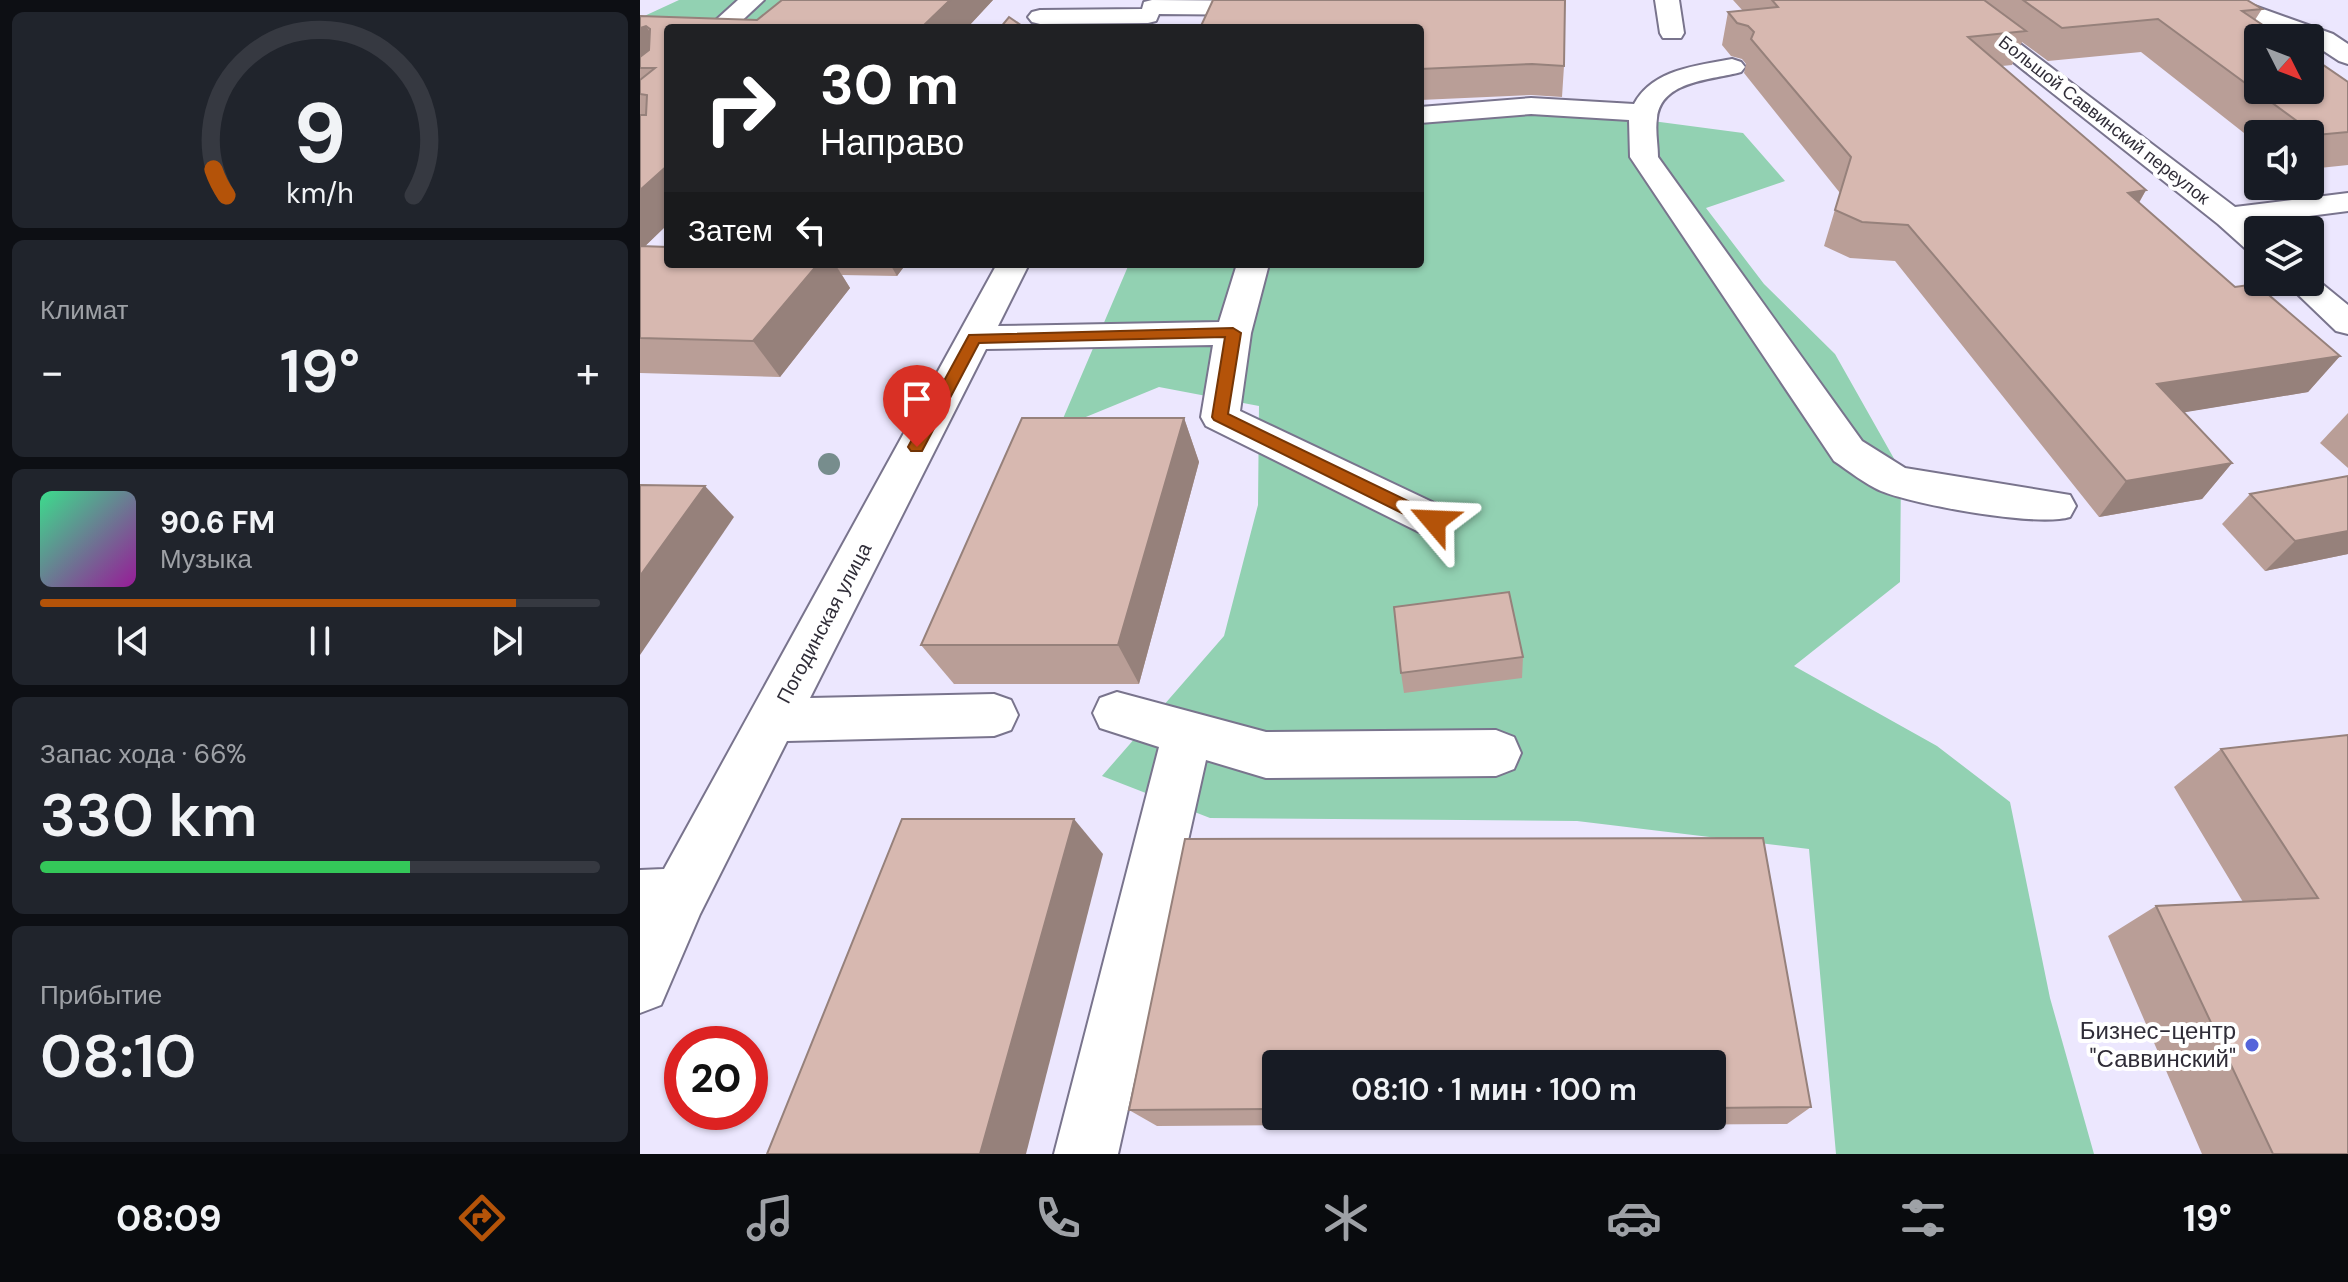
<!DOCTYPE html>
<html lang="ru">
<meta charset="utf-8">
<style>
body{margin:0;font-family:"DM Sans",sans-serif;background:#20242c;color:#f1f3f6;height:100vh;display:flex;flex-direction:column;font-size:30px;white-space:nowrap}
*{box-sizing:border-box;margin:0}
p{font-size:26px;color:#9ea1a6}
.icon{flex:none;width:44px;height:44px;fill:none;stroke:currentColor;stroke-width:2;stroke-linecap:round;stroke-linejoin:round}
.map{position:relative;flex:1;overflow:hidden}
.sheet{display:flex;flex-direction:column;gap:12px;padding:12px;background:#0d0f14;width:640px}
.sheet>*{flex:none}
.hud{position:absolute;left:24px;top:24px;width:760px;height:244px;border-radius:8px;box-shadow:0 2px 6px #0004;background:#202124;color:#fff;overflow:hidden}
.needle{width:52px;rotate:132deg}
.controls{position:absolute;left:1604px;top:24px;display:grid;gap:16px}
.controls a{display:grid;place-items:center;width:80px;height:80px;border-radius:8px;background:#171b24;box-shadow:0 2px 6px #0004;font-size:40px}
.speed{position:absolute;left:24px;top:1026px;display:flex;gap:16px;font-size:40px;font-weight:700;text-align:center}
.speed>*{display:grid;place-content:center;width:104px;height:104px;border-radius:50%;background:#171b24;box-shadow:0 2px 6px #0004;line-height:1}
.speed .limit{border:12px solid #d22;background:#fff;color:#111}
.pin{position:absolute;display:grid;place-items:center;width:68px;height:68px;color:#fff;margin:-82px -34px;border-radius:50% 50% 50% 0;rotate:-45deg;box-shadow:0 0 8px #0007}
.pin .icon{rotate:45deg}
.me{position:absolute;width:88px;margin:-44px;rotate:296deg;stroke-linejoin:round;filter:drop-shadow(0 0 6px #0008)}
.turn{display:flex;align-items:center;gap:28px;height:168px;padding:0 24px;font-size:36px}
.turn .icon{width:104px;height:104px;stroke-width:2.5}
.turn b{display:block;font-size:56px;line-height:68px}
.then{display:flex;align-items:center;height:76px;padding:0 24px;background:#0003;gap:16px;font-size:30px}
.big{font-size:60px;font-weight:600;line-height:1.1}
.sheet .card{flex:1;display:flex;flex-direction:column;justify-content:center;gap:12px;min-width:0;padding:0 28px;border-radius:12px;background:#20242c}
.sheet .dial{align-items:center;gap:0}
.dial svg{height:208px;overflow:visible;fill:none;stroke:#363941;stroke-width:7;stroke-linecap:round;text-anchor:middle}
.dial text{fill:#f1f3f6;stroke:none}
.song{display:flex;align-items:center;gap:24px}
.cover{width:96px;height:96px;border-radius:12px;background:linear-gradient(135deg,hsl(150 70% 55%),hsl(300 70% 35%))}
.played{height:8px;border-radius:4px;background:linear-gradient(90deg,#b45309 85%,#363941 85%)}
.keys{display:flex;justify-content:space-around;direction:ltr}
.heat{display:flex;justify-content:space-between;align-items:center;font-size:44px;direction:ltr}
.charge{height:12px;border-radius:6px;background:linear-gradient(90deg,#34c759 66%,#363941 0)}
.trip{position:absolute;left:622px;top:1050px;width:464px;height:80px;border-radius:8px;background:#171b24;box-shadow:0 2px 6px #0004;font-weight:600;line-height:80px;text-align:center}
.dock{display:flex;height:128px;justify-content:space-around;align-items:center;background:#090b0e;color:#9ea1a6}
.dock .icon{width:56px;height:56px}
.dock .active{color:#b45309}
.dock b{font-size:36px;color:#f1f3f6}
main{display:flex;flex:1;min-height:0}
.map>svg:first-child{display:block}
</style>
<main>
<section class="sheet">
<div class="card dial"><svg viewBox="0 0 100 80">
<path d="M14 69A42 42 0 1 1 86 69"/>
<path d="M14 69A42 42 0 0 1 9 59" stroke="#b45309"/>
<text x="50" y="56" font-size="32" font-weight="700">9</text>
<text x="50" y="72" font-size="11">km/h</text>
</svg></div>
<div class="card"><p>Климат</p>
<div class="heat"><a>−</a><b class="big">19°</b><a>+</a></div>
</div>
<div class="card">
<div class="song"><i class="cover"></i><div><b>90.6 FM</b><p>Музыка</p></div></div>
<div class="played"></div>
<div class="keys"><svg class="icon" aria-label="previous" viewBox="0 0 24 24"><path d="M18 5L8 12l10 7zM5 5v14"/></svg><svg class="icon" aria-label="pause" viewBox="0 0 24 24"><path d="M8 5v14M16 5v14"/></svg><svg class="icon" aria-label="next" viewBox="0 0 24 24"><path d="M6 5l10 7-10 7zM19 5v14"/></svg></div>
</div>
<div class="card"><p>Запас хода · 66%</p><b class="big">330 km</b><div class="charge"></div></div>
<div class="card"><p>Прибытие</p><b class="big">08:10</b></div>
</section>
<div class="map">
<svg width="1708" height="1154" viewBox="0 0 1708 1154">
<rect width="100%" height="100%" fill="#ece7fe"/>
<!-- green -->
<g fill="#92d1b2">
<polygon points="39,0 200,0 212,15 28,28 0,18"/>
<polygon points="952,113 1103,133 1145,181 1066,208 1124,284 1195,354 1261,471 1260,582 1154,666 1297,746 1370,802 1410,998 1454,1154 1196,1154 1169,849 937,821 570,818 462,776 584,636 618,505 619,406 519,387 419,428 489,264 780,264 780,125 840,114"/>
</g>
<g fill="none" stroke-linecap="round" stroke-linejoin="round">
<defs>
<g id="minor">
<polygon points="98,0 124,0 94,28 67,28"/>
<polygon points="512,0 630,1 638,3 642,8 638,13 630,15 519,14 516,21 508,23 400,24 392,22 388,17 392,12 400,10 502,9 504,2"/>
<polygon points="1015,0 1039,0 1044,33 1041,38 1023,38 1020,33"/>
<polygon points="1295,0 1322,0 1595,207 1708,193 1708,211 1614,223 1622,230 1618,230 1618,253 1607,250 1578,224"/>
<polygon points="1564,0 1598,0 1693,34 1708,44 1708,64 1699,61 1670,42 1670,38 1658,38 1568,5"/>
<path d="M1092 59 1101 62 1105 67 1101 72C1073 80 1021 80 1017 118 1015 131 1018 144 1018 157L1222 441 1265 468 1430 495 1436 506 1430 517C1397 527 1275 505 1241 491 1225 484 1209 471 1194 461L990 157 989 120 891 114 780 123V107L891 98 994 104C1013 69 1056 66 1092 59Z"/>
<polygon points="357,264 389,264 358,326 579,322 597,264 629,264 611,333 600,411 809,510 815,521 809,532 794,537 779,532 566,426 561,417 573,345 346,349 170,698 354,694 371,700 378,715 371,730 354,736 147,741 60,914 21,1005 0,1013 0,870 24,869"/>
<polygon points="1670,274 1708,305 1708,334 1696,331 1645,282 1670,282"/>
<polygon points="477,692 626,732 856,730 874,737 881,753 874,769 856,776 626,778 566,760 478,1154 414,1154 519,747 460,728 453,713 460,698"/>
</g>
</defs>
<!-- minor casing -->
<use href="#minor" stroke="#79748d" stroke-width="4"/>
<!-- minor -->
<use href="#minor" fill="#fff" fill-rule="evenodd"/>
</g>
<!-- trees -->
<circle fill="#778d8d" cx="189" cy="464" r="11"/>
<!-- wall -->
<g fill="#b99e97">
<polygon points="142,0 353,0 327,28 28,28 28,224 4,247 28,264 266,264 257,276 202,275 210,288 140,377 0,373 0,16 117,20"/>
<polygon points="1093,0 1607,0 1622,9 1615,20 1708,82 1708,165 1670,169 1670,134 1618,134 1618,144 1501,52 1408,61 1382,42 1372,65 1362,66 1506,190 1499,203 1595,287 1700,356 1668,392 1544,412 1592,463 1562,499 1459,517 1255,261 1210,258 1184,246 1200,193 1104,73 1106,64 1102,59 1091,56 1082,45 1088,12 1103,11"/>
<polygon points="780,28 924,66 922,97 891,95 780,100"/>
<polygon points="1708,413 1708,468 1680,443"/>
<polygon points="544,418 559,462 499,684 314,684 281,645"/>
<polygon points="1708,476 1708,554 1625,571 1582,524 1610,494"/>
<polygon points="883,657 882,678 764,693 761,673"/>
<polygon points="1708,735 1708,1154 1562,1154 1468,936 1516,906 1603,902 1534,787 1581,749"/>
<polygon points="1123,838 1171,1107 1147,1124 987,1125 987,1116 1072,1116 1072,1064 636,1064 636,1116 678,1116 677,1125 517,1126 489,1110 545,839"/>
</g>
<!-- shaded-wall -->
<g fill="#96817b">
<polygon points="310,0 353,0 327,28 281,28"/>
<polygon points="6,26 27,59 0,68 0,28"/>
<polygon points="28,165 28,224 0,251 0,190"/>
<polygon points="1506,190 1485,226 1488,193"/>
<polygon points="178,264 195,264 210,288 140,377 113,341"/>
<polygon points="250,264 266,264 257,276"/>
<polygon points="1700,356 1668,392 1492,421 1517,384"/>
<polygon points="544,418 559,462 499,684 478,645"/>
<polygon points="1592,463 1562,499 1459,517 1486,481"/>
<polygon points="65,486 94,517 0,655 0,576"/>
<polygon points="1708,531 1708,554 1625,571 1655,541"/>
<polygon points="434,819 463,854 386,1154 340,1154"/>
<polygon points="669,1116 678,1116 677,1125"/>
</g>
<!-- building -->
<g fill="#d7b8b0" stroke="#96817b" stroke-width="2">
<polygon points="142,0 310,0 281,28 28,28 28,165 0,190 0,115 6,115 7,95 0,94 0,80 15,68 0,68 0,57 9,50 10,29 6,26 0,28 0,16 117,20"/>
<polygon points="573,0 925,0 924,66 892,64 780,69 780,28 560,28"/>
<polygon points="1132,0 1344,0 1386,31 1328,37 1506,190 1488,193 1595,287 1616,284 1700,356 1517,384 1592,463 1486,481 1268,225 1222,222 1195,210 1211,157 1111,39 1114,32 1108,26 1097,23 1088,12 1138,7"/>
<polygon points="1383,0 1607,0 1622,9 1602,11 1642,38 1618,38 1618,90 1670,90 1670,56 1708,82 1708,132 1676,135 1518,19 1422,28"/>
<polygon points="369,17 385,28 360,28"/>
<polygon points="0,246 28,247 28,264 178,264 113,341 0,338"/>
<polygon points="382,418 544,418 478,645 281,645"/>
<polygon points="1708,476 1708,531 1655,541 1610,494"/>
<polygon points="0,485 65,486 0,576"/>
<polygon points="869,592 883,657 761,673 754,607"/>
<polygon points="1708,735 1708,1154 1633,1154 1516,906 1678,898 1581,749"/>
<polygon points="262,819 434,819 340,1154 127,1154"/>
<polygon points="1123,838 1171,1107 1072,1108 1072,1064 636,1064 636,1109 489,1110 545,839"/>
</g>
<!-- route -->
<polygon fill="#b45309" stroke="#753606" stroke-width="2" points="593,328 601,333 588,414 801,517 803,521 801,526 788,526 574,420 572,417 585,337 339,343 282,451 271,451 268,447 329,335"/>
<!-- markers -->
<circle fill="#5564da" stroke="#fff" stroke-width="3" cx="1612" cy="1045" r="8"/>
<g text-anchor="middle" stroke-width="8" stroke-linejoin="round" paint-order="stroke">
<!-- far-street labels -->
<g font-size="18" fill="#302d38" stroke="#fff">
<text transform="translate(1464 120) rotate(38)" y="6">Большой Саввинский переулок</text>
</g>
<!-- street labels -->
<g font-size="20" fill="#302d38" stroke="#fff">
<text transform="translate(184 623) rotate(-62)" y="7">Погодинская улица</text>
</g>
<!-- near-poi labels -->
<g font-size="24" fill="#302d38" stroke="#fff" text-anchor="end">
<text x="1596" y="1039">Бизнес-центр<tspan x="1596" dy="28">"Саввинский"</tspan></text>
</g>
</g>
</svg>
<div class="controls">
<a><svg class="needle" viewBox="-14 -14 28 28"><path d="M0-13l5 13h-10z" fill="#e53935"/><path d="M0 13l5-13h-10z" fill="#9ea1a6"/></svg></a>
<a><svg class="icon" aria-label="sound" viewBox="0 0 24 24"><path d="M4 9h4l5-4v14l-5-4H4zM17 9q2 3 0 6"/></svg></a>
<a><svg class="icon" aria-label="layers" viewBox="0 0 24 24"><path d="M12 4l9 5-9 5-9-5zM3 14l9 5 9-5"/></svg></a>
</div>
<div class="speed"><div class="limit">20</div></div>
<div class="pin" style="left:277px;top:447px;background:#d93025"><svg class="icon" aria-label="arrive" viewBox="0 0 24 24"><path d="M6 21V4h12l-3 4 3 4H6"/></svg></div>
<svg class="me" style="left:794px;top:521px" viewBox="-20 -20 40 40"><path d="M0-17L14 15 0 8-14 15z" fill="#b45309" stroke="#fff" stroke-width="4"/></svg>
<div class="trip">08:10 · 1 мин · 100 m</div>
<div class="hud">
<div class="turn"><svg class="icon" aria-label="right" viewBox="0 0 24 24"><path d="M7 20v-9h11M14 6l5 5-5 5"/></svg><div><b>30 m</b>Направо</div></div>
<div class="then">Затем<svg class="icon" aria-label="left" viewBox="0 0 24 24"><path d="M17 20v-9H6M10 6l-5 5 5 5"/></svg></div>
</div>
</div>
</main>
<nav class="dock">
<b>08:09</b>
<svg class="icon active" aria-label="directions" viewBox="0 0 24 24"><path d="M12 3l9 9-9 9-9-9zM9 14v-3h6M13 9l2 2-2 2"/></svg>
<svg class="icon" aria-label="music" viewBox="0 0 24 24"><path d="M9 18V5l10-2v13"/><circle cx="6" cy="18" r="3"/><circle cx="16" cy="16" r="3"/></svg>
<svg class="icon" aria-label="phone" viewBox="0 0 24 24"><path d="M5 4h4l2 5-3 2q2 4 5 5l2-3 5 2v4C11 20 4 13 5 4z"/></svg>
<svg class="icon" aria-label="climate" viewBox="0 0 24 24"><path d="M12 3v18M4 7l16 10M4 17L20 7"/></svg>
<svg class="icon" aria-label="car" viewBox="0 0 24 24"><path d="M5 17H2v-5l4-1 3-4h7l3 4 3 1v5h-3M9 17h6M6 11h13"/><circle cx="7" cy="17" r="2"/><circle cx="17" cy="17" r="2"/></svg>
<svg class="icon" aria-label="filters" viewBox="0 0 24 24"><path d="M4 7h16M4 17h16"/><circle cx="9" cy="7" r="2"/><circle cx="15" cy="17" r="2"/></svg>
<b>19°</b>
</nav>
